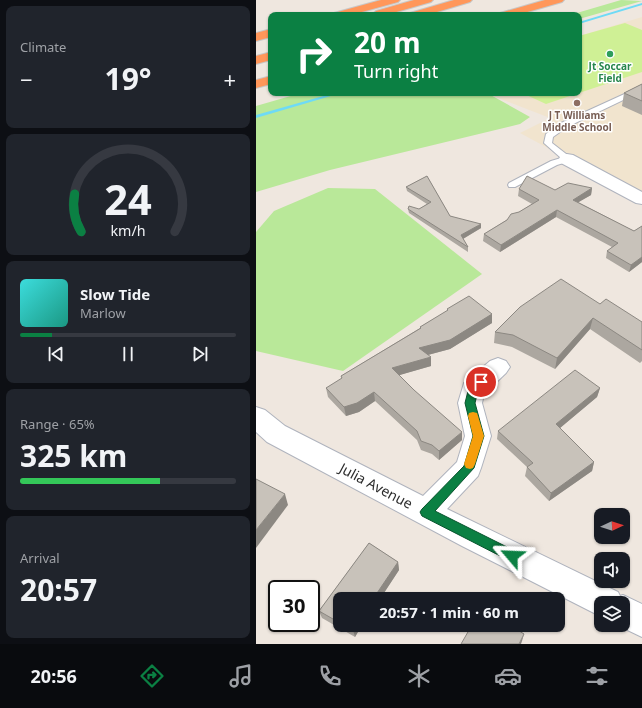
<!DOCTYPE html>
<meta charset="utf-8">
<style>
body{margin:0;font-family:"Noto Sans",sans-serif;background:#20242c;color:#f1f3f6;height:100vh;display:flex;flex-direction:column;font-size:15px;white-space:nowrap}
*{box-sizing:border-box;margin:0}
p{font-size:13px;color:#9ea1a6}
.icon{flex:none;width:22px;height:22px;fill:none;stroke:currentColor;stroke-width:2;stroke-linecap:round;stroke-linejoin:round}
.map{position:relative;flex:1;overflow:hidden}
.panel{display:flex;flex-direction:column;gap:6px;padding:6px;background:#0d0f14;width:256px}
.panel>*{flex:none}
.banner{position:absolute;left:12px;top:12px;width:314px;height:84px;border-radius:8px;box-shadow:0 1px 3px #0004;background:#0b8043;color:#fff;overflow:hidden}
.needle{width:26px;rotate:86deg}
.tools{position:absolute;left:338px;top:508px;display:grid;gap:8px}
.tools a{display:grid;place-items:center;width:36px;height:36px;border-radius:8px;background:#171b24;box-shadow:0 1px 3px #0004;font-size:20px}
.speed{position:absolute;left:12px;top:580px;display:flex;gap:8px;font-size:20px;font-weight:700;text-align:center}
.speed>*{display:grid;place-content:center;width:52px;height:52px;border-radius:50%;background:#171b24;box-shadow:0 1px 3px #0004;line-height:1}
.speed .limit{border:2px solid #111;border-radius:6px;background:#fff;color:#111}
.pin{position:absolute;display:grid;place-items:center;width:34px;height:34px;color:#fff;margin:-17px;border:2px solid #fff;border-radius:50%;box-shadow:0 1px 4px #0007}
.me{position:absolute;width:44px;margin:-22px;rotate:296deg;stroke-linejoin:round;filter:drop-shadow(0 0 3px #0008)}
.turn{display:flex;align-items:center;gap:14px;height:84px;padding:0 20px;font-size:18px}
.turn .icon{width:52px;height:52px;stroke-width:2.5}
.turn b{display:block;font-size:28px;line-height:34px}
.big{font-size:30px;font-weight:700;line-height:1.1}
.panel .tile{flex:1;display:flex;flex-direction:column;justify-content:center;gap:6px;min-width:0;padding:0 14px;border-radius:8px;background:#20242c}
.panel .dial{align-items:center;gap:0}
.dial svg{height:104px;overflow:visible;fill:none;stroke:#363941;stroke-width:7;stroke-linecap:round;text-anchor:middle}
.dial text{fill:#f1f3f6;stroke:none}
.song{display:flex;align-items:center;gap:12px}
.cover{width:48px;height:48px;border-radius:6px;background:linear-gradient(135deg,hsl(180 70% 55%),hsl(170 70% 35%))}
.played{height:4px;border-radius:2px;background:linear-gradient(90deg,#0b8043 15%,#363941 15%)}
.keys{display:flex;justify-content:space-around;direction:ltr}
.heat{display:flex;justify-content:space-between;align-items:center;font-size:22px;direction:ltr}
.charge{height:6px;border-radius:3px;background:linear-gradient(90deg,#34c759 65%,#363941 0)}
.trip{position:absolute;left:77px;top:592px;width:232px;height:40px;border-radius:8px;background:#171b24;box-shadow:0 1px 3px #0004;font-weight:700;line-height:40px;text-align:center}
.menu{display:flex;height:64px;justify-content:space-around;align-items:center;background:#090b0e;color:#9ea1a6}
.menu .icon{width:28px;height:28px}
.menu .selected{color:#0b8043}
.menu b{font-size:18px;color:#f1f3f6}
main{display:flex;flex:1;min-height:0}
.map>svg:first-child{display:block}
</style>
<main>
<section class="panel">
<div class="tile"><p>Climate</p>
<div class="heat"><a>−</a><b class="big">19°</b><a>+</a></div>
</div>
<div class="tile dial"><svg viewBox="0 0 100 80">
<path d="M14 69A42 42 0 1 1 86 69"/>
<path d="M14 69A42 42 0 0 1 9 40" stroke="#0b8043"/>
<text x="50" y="56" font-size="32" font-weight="700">24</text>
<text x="50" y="72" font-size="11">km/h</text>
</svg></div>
<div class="tile">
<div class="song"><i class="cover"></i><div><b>Slow Tide</b><p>Marlow</p></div></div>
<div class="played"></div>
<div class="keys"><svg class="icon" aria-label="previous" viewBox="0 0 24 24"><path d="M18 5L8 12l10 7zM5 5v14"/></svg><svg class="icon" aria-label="pause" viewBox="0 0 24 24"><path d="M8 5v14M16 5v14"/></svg><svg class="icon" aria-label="next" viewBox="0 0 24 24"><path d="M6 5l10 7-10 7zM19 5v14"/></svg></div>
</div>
<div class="tile"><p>Range · 65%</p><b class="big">325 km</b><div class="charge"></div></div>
<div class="tile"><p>Arrival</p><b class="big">20:57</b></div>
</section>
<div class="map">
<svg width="386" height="644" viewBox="0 0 386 644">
<rect width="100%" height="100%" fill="#efe7df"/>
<!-- education -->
<polygon fill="#f1e4ce" points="386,17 386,199 264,133 294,118 229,93 323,93 323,36"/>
<!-- green -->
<g fill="#b9e899">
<polygon points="365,0 386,1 323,19 323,15 314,15"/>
<polygon points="45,93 231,93 274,117 264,124 74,170 0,192 0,106"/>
<polygon points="72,188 119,189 226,274 87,371 0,351 0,232 18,211"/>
</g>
<!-- pitch -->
<polygon fill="#cff095" points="369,23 386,30 386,72 290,104 266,93 323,93 323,36"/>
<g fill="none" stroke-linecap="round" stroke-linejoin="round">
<!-- stream -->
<g fill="#6edaf6" fill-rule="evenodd">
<polygon points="386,3 386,5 323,24 323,22"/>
<polygon points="78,93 85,93 0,118 0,115"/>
</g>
<defs>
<polygon id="lane" points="386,86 386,91 311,127 297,137 296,143 314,157 315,159 314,161 301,165 259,187 253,187 252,185 253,183 295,161 305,158 288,143 290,134 305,123"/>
<g id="street">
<polygon points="311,154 317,155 386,192 386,204 380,203 305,163 303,159 305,155"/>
<polygon points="242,358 250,361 254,367 250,373 228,394 226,403 235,436 225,468 222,476 191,509 362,592 364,596 367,595 386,604 386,637 361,625 367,625 367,603 345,603 345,616 340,614 206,546 11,442 0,432 0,407 9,410 29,426 167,496 201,462 209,436 202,403 208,383 234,361"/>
</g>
<g id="highway">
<polygon points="125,0 144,0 142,2 95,15 76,15 78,13"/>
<polygon points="158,0 177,0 175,2 130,15 120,15 118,13 120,11"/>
<polygon points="198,0 216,0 214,2 171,15 152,15 154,13"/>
<polygon points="289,0 308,0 306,2 261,15 242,15 244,13"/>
<polygon points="15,29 15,37 0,41 0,33"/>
<polygon points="15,52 15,60 0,64 0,56"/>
<polygon points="15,76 15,84 0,88 0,80"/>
</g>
</defs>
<!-- lane casing -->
<use href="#lane" stroke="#afb3bd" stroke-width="2"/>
<!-- street casing -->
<use href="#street" stroke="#afb3bd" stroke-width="2"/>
<!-- highway casing -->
<use href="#highway" stroke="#c8c8c8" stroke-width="2"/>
<!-- lane -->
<use href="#lane" fill="#fff" fill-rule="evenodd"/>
<!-- street -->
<use href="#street" fill="#fff" fill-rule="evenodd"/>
<!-- highway -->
<use href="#highway" fill="#ff975a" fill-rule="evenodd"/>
</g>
<!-- wall -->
<g fill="#aca7a0">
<polygon points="386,84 386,115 366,106 368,93"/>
<polygon points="171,176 194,216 225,228 207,239 212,247 212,252 153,213 152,209 163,209 171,204 151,191 150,187"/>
<polygon points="336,188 335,195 322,202 378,231 386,226 386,262 373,272 350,258 351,251 356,247 300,217 244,252 227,241 228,234 276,204 262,196 263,189 299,190"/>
<polygon points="344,304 386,322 386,361 384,363 334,329 299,369 256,347 238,343 239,332"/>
<polygon points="191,309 236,314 236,323 194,349 172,355 175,366 143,375 206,440 183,460 176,454 165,450 161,440 119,401 103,412 90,416 72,397 70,388 86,379 85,376 164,328 164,327 191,311"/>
<polygon points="344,388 341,397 304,428 338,462 336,471 293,501 269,476 271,467 241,439 242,431"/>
<polygon points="113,543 142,562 143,570 124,599 84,599 84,625 106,625 99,637 66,618 63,611"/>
</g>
<!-- shaded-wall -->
<g fill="#8c8882">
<polygon points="336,188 335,195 316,206 317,200"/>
<polygon points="301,210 300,217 244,252 245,245"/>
<polygon points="225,224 225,228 205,240 205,235"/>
<polygon points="386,257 386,262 373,272 375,265"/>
<polygon points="236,314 236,323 194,349 164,357 163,348"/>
<polygon points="337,318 334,329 299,369 301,358"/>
<polygon points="175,357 175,366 137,377 136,368"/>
<polygon points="344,388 341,397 298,433 300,424"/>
<polygon points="118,392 119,401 103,412 90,416 88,407"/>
<polygon points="206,432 206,440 183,460 183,451"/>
<polygon points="338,462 336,471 293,501 295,493"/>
<polygon points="29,494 32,505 0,548 0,530"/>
<polygon points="142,562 143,570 124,599 117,599"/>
<polygon points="100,625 106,625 99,637 97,630"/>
<polygon points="268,634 266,641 265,644 263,644"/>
</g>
<!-- building -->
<g fill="#c8c2ba" stroke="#8c8882">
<polygon points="386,84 386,101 368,93"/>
<polygon points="171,176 194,216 225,224 205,235 212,247 152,209 153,206 163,209 175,202 150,187"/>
<polygon points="271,176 299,190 312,183 336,188 317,200 378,231 386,226 386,257 375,265 351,251 362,243 301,210 245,245 228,234 251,220 255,214 263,212 283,200 263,189"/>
<polygon points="305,279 344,304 350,299 386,322 386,350 337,318 301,358 257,335 239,332 264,307"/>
<polygon points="213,296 236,314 194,340 163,348 175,357 136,368 158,390 206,432 183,451 176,445 165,441 161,431 118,392 101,403 88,407 70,388 86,378 85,376 165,328 164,327 192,310 191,309"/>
<polygon points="319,370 344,388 300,424 338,462 295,493 271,467 277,463 242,431"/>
<polygon points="0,479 29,494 0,530"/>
<polygon points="113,543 142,562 117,599 84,599 84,623 63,611"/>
<polygon points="88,625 100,625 97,630"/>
<polygon points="216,625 254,625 268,634 263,644 205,644"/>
</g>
<!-- route -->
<polygon fill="#0b8043" stroke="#07532c" points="225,378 229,379 230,382 222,391 219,403 228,436 218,468 179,511 261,552 263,556 261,560 256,562 166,516 164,512 166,509 208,466 217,436 209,403 213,387"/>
<!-- slow -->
<polygon fill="#f59e0b" points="217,412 221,413 222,416 228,436 219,464 217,468 214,469 210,468 208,464 217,436 212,416 213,413"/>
<!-- markers -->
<circle fill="#2e9e5b" stroke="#fff" stroke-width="1.5" cx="354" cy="54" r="4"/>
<circle fill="#8d6e63" stroke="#fff" stroke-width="1.5" cx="321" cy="103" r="4"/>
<g text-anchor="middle" stroke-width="3" stroke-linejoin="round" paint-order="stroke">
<!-- far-leisure labels -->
<g font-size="10" font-weight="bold" fill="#27864d" stroke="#fff">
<text x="354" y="70">Jt Soccar<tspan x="354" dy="12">Field</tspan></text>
</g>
<!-- far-education labels -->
<g font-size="10" font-weight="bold" fill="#785e54" stroke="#fff">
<text x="321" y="119">J T Williams<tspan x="321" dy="12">Middle School</tspan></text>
</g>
<!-- near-street labels -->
<g font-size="14" fill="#2d2d2d" stroke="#fff">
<text transform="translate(120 486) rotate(28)" y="5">Julia Avenue</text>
</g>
</g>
</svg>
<div class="tools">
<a><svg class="needle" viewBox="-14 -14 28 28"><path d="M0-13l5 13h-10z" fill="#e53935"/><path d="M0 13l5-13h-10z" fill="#9ea1a6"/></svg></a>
<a><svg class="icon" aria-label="sound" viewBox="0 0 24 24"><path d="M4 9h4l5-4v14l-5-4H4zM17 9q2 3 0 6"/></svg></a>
<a><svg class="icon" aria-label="layers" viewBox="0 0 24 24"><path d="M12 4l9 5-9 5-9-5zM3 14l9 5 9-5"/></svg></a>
</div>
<div class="speed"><div class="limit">30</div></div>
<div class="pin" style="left:225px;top:382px;background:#d93025"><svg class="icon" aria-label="arrive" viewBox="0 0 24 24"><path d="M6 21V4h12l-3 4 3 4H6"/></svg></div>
<svg class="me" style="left:256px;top:556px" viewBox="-20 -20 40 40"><path d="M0-17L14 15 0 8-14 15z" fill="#0b8043" stroke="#fff" stroke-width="4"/></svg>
<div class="trip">20:57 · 1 min · 60 m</div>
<div class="banner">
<div class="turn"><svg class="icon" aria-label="right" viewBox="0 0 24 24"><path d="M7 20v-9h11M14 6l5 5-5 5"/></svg><div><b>20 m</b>Turn right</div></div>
</div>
</div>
</main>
<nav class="menu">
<b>20:56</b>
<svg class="icon selected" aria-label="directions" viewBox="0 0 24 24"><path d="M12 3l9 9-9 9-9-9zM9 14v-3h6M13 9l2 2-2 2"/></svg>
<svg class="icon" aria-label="music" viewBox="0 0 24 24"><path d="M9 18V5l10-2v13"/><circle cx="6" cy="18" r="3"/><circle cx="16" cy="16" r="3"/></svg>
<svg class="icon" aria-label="phone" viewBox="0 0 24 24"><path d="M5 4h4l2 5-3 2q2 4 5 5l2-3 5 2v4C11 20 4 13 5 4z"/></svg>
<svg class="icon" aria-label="climate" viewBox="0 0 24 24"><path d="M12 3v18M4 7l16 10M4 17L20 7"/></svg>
<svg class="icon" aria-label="car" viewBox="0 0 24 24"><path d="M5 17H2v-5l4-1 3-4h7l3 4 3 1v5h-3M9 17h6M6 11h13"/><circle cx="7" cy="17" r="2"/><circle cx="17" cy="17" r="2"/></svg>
<svg class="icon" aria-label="filters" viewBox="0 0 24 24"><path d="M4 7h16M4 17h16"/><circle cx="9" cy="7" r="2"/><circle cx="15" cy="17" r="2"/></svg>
</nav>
